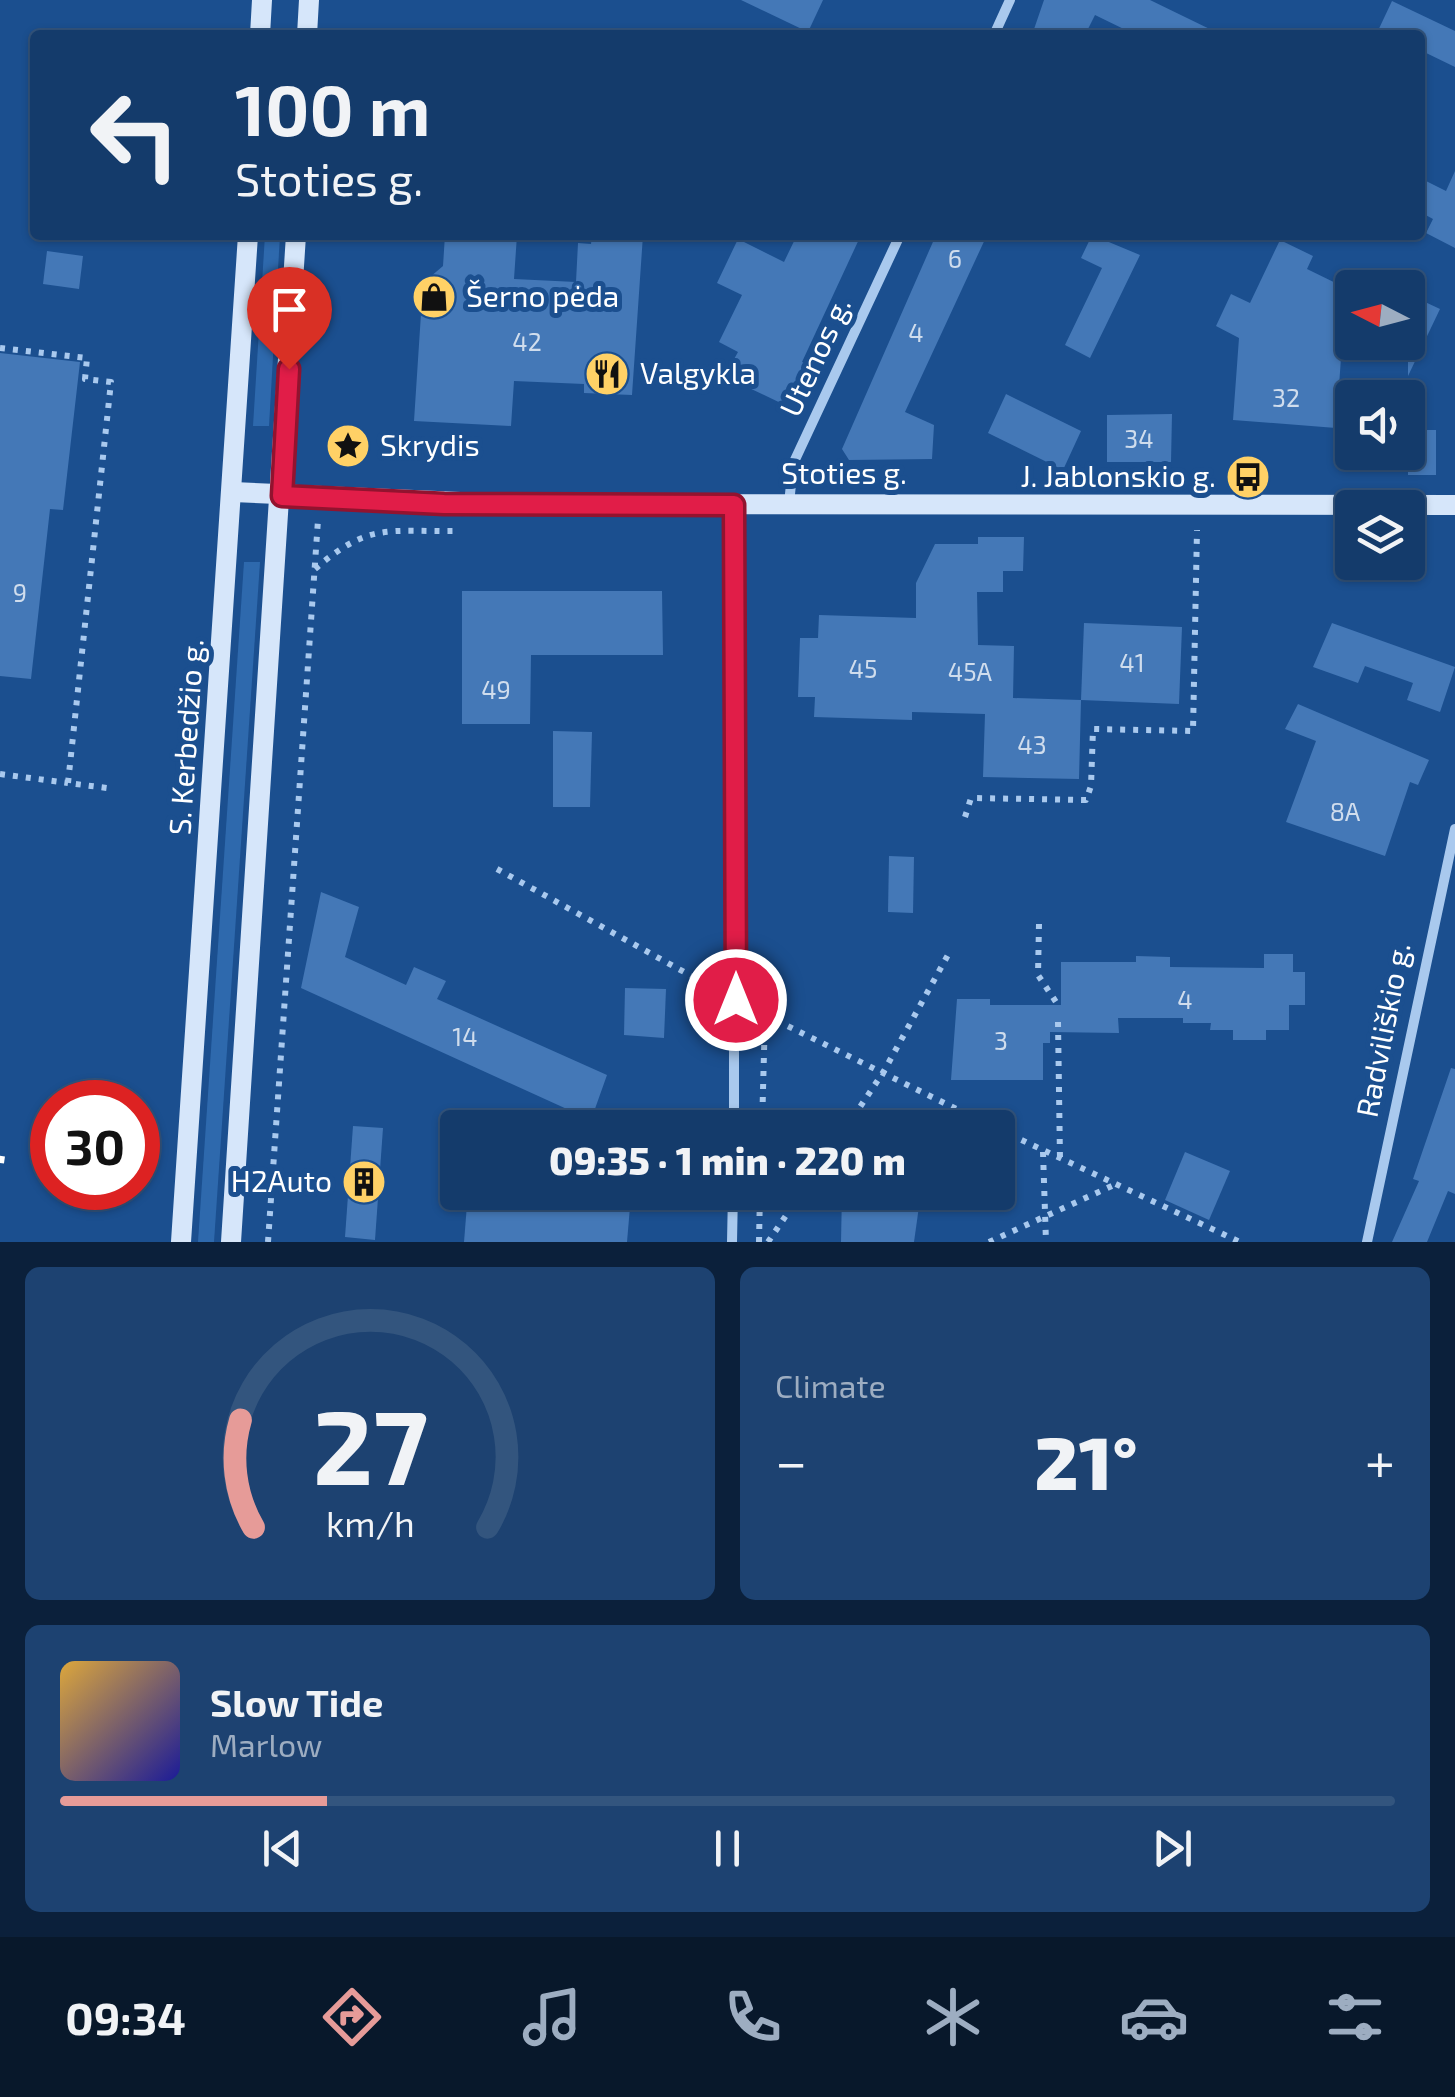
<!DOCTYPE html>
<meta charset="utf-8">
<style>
body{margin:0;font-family:"Exo 2",sans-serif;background:#1d4271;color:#f1f3f6;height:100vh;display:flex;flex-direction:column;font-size:38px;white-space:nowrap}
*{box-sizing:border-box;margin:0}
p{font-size:32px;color:#9dadc1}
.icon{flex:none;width:55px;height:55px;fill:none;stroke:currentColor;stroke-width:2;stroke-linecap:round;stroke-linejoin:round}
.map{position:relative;height:1242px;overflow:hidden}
.drawer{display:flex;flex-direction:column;gap:25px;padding:25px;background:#0b203b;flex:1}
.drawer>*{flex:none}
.guide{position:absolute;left:30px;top:30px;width:1395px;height:210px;border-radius:10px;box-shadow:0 2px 8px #0004,0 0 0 2px #33557e;background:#143b6b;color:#f1f3f6;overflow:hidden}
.needle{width:65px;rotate:276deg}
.fabs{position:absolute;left:1335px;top:270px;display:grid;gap:20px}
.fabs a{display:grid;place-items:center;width:90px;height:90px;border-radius:10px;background:#143b6b;box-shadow:0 2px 8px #0004,0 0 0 2px #33557e;font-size:50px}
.speed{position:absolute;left:30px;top:1080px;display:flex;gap:20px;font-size:50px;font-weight:700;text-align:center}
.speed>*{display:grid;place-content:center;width:130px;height:130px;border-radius:50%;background:#143b6b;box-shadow:0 2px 8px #0004,0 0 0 2px #33557e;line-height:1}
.speed .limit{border:15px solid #d22;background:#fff;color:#111}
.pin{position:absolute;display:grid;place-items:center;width:85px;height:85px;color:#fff;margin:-102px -42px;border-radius:50% 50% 50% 0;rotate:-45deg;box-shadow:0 0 10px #0007}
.pin .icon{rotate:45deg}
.me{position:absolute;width:110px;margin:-55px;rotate:0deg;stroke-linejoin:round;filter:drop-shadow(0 0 8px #0008)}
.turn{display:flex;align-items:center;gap:35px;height:210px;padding:0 40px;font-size:45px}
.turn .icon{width:130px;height:130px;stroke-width:2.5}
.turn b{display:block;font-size:70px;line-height:85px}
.big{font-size:75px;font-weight:800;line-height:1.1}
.drawer .tile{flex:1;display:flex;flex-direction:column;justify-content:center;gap:15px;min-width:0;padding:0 35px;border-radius:15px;background:#1d4271}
.drawer .dial{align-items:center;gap:0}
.dial svg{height:260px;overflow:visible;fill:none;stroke:#33557e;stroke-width:7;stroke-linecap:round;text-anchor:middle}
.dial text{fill:#f1f3f6;stroke:none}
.song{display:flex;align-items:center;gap:30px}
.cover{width:120px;height:120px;border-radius:15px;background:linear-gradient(135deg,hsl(40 70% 55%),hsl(240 70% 35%))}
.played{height:10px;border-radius:5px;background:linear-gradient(90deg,#e69b98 20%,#33557e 20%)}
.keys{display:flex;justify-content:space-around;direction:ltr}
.heat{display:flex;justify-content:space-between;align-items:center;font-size:55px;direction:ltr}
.drawer .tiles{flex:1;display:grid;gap:25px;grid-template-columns:1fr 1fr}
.tile:last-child{grid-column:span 2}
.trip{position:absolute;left:440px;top:1110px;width:575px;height:100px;border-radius:10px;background:#143b6b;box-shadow:0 2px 8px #0004,0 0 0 2px #33557e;font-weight:800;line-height:100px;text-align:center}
.menu{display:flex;height:160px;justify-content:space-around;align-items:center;background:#08182b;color:#9dadc1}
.menu .icon{width:70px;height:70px}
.menu .on{color:#e69b98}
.menu b{font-size:45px;color:#f1f3f6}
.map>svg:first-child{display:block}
</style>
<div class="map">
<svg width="1455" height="1242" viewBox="0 0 1455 1242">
<rect width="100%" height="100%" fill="#1b4f8f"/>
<!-- green -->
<g fill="#2e69ad">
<polygon points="265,235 280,235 269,426 253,426"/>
<polygon points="244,562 260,562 214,1242 198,1242"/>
</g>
<!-- building -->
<g fill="#4478b7">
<polygon points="741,0 823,0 808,32"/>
<polygon points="1044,0 1150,0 1222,35 1136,35 1095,15 1085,35 1032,35"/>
<polygon points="1392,1 1455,31 1455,67 1420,50 1420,35 1376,35"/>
<polygon points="1455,171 1455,248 1426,233 1433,219 1420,212 1420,178 1446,191"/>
<polygon points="445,235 517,235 514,279 576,282 578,243 591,244 592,235 643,235 632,395 584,393 584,384 514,381 511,426 414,421 423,283 443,266"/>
<polygon points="797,235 861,235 802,362 809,365 789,407 745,386 753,371 733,361 738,352 719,342 742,295 717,283 738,239 784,262"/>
<polygon points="936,235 987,235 905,412 934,425 932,459 849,460 842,449"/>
<polygon points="1092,235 1140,255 1090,358 1065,345 1102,268 1081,258"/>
<polygon points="1280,240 1313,256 1307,269 1352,291 1352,335 1343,330 1336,428 1233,420 1239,338 1216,326 1231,294 1250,303"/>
<polygon points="47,251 83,256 79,289 43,284"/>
<polygon points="1408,294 1440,309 1408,376"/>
<polygon points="0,353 80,362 63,510 50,509 31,679 0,676"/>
<polygon points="1006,394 1081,431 1063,470 988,433"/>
<polygon points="1172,414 1171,462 1107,462 1107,415"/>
<rect x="1408" y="430" width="28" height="45"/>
<polygon points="978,537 1024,537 1023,571 1003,571 1003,592 977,592 978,645 1014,646 1013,698 1081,700 1079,779 983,777 985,714 912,712 912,720 814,717 815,697 798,697 800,638 818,638 819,615 916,618 916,583 935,544 978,544"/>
<polygon points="462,591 662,591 663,655 531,655 530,724 462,724"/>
<polygon points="1084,623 1182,627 1179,704 1081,700"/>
<polygon points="1332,623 1455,667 1440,712 1407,700 1413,683 1365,666 1358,683 1313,667"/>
<polygon points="1298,704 1429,760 1418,785 1410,782 1385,856 1286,822 1316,741 1285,729"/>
<polygon points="553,731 592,732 590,807 553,807"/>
<polygon points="889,856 914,857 913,913 888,912"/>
<polygon points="321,892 359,907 345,957 406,985 414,967 446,981 437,999 607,1075 591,1120 301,988"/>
<polygon points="1264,954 1293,954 1293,972 1305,972 1305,1005 1289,1005 1289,1030 1266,1030 1266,1040 1233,1040 1233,1030 1210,1030 1211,1023 1183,1023 1183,1018 1118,1018 1119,1033 1050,1032 1050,1043 1043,1043 1043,1080 951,1080 957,999 990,999 990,1005 1061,1005 1061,962 1136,962 1136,956 1170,957 1170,967 1264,968"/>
<polygon points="625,988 666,989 664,1038 624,1035"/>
<polygon points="1451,1068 1455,1069 1455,1194 1448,1191 1427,1242 1392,1242 1419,1181 1413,1179"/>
<polygon points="353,1126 383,1128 375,1240 345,1237"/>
<polygon points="1185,1152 1230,1171 1209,1220 1165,1200"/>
<polygon points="468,1192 631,1195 627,1242 464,1242"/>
<polygon points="842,1192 921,1192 914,1242 841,1242"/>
</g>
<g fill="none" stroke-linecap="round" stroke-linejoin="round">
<!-- path -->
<g stroke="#a9c9ee" stroke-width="6" stroke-dasharray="5 8" stroke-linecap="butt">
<polyline points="0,348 87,358 85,379 111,382 68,783 107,788"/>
<path d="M315 569C369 522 389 532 456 531"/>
<polyline points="0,774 68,783"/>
<polyline points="965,817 971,798 1086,800 1091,786 1093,729 1193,731 1197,530"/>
<polyline points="497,869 715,989"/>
<polyline points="1039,924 1038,975 1058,1005"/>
<polyline points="753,1009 995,1128"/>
<polyline points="1058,1022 1060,1159"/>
<polyline points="762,1128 765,1015"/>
<polyline points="846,1128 884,1071 949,953"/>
<polyline points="998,1129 1240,1242"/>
<polyline points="1043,1152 1046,1242"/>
<polyline points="268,1242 318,520"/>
<polyline points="759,1242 760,1192"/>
<polyline points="768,1242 802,1192"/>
<polyline points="989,1242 1114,1185"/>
</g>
<!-- minor -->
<g stroke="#a9c9ee" stroke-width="10">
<polyline points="994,35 1010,0"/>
<polyline points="789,504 793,464 900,235"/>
<polyline points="734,1128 734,505"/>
<polyline points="732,1242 733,1192"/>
<polyline points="1367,1242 1455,829"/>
</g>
<!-- secondary -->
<g stroke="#d6e6fa" stroke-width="20">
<polyline points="260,35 262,0"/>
<polyline points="307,35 309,0"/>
<polyline points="233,492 506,504 1455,505"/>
<polyline points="181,1242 248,235"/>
<polyline points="231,1242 296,235"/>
</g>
<!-- rail -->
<polyline stroke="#fff" stroke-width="8" stroke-dasharray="18 8" stroke-linecap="butt" points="0,1163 1,1156"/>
</g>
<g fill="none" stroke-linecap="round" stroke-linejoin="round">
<defs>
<polyline id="route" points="289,369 282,496 444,504 734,505 736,1000"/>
</defs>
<!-- route casing -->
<use href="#route" stroke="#92132f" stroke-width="25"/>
<!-- route -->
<use href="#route" stroke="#e11d48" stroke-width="18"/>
</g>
<!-- icons -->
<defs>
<symbol id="shop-disc" viewBox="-11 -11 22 22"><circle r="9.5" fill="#ffd166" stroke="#1b4f8f"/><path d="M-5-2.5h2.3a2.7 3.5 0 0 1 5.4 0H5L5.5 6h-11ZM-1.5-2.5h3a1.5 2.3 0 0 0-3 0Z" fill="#111"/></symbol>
<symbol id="restaurant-disc" viewBox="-11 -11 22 22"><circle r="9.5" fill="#ffd166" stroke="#1b4f8f"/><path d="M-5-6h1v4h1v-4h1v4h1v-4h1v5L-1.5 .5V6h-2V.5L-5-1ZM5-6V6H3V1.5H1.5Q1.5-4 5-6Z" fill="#111"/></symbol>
<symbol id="sight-disc" viewBox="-11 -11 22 22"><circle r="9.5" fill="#ffd166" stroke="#1b4f8f"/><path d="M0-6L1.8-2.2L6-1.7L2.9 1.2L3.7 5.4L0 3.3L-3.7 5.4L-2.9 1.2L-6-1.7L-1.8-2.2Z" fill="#111"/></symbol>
<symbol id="bus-disc" viewBox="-11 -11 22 22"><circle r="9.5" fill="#ffd166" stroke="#1b4f8f"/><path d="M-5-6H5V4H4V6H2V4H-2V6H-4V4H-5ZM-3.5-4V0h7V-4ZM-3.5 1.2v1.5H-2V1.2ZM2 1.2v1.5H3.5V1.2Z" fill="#111"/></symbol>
<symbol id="building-disc" viewBox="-11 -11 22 22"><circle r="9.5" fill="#ffd166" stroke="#1b4f8f"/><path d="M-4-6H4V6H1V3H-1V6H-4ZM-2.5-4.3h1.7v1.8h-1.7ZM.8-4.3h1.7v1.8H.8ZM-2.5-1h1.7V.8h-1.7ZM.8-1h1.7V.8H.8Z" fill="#111"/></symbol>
</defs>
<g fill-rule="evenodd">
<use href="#shop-disc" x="409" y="272" width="50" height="50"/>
<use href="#restaurant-disc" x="582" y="349" width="50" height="50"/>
<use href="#sight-disc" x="323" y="421" width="50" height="50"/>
<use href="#bus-disc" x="1223" y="452" width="50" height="50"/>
<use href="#building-disc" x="339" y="1157" width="50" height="50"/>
</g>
<g text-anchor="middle" stroke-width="10" stroke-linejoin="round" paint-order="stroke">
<!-- number labels -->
<g font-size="25" fill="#d0dded">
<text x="955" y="268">6</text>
<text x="916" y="342">4</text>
<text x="527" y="351">42</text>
<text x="1286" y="407">32</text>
<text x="1139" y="448">34</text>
<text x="20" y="602">9</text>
<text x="1132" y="672">41</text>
<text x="863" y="678">45</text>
<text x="970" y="681">45A</text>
<text x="496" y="699">49</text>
<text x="1032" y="754">43</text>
<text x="1345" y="821">8A</text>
<text x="1185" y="1009">4</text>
<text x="465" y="1046">14</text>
<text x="1001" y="1050">3</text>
</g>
<!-- poi labels -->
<g font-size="30" fill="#fff" stroke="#1b4f8f" text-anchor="start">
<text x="466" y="307">Šerno pėda</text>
<text x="640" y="384">Valgykla</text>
<text x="380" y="456">Skrydis</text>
<text x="1216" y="487" text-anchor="end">J. Jablonskio g.</text>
<text x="332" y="1192" text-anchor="end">H2Auto</text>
</g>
<!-- street labels -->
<g font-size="30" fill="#fff" stroke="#1b4f8f">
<text transform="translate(816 357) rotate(-65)" y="10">Utenos g.</text>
<text x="844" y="484">Stoties g.</text>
<text transform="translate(187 737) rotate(-86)" y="10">S. Kerbedžio g.</text>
<text transform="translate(1384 1030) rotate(-79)" y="10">Radviliškio g.</text>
</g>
</g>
</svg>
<div class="fabs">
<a><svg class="needle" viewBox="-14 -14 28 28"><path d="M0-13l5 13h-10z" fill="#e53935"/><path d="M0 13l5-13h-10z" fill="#9dadc1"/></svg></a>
<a><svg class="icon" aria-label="sound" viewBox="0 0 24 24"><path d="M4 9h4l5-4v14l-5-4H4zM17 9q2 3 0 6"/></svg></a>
<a><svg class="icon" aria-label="layers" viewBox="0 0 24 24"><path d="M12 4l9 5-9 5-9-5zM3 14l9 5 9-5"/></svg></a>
</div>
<div class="speed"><div class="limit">30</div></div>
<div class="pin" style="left:289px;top:369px;background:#d93025"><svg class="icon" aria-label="arrive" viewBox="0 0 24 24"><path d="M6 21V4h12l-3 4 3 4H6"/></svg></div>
<svg class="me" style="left:736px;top:1000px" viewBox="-20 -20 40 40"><circle r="17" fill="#e11d48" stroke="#fff" stroke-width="3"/><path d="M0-11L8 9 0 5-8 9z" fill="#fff"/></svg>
<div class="trip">09:35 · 1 min · 220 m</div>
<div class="guide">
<div class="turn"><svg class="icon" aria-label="left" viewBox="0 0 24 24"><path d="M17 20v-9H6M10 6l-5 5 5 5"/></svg><div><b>100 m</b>Stoties g.</div></div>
</div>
</div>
<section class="drawer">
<div class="tiles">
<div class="tile dial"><svg viewBox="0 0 100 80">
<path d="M14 69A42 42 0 1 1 86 69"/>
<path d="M14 69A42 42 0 0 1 10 36" stroke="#e69b98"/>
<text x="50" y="56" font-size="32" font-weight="700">27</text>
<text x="50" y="72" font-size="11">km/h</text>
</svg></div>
<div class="tile"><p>Climate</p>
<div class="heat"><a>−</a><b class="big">21°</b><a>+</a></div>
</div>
<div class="tile">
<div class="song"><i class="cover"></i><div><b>Slow Tide</b><p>Marlow</p></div></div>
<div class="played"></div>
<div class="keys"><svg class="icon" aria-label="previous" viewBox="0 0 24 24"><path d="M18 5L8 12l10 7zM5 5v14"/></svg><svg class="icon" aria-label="pause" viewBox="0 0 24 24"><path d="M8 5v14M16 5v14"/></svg><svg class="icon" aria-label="next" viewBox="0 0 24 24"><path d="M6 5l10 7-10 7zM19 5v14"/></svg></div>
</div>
</div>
</section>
<nav class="menu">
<b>09:34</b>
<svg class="icon on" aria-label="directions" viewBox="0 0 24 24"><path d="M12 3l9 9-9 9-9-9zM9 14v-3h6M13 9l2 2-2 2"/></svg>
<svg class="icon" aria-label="music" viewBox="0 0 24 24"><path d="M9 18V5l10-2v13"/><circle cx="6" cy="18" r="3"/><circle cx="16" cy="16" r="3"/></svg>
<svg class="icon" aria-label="phone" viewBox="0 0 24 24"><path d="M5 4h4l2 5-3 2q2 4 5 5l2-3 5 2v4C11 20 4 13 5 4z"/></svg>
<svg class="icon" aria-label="climate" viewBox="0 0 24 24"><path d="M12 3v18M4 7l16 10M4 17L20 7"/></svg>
<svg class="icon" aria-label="car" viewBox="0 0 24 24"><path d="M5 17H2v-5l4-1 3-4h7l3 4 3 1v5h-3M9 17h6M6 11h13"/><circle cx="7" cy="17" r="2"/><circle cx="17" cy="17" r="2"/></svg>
<svg class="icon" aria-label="filters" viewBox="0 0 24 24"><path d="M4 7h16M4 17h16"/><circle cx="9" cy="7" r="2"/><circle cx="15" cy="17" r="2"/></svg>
</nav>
